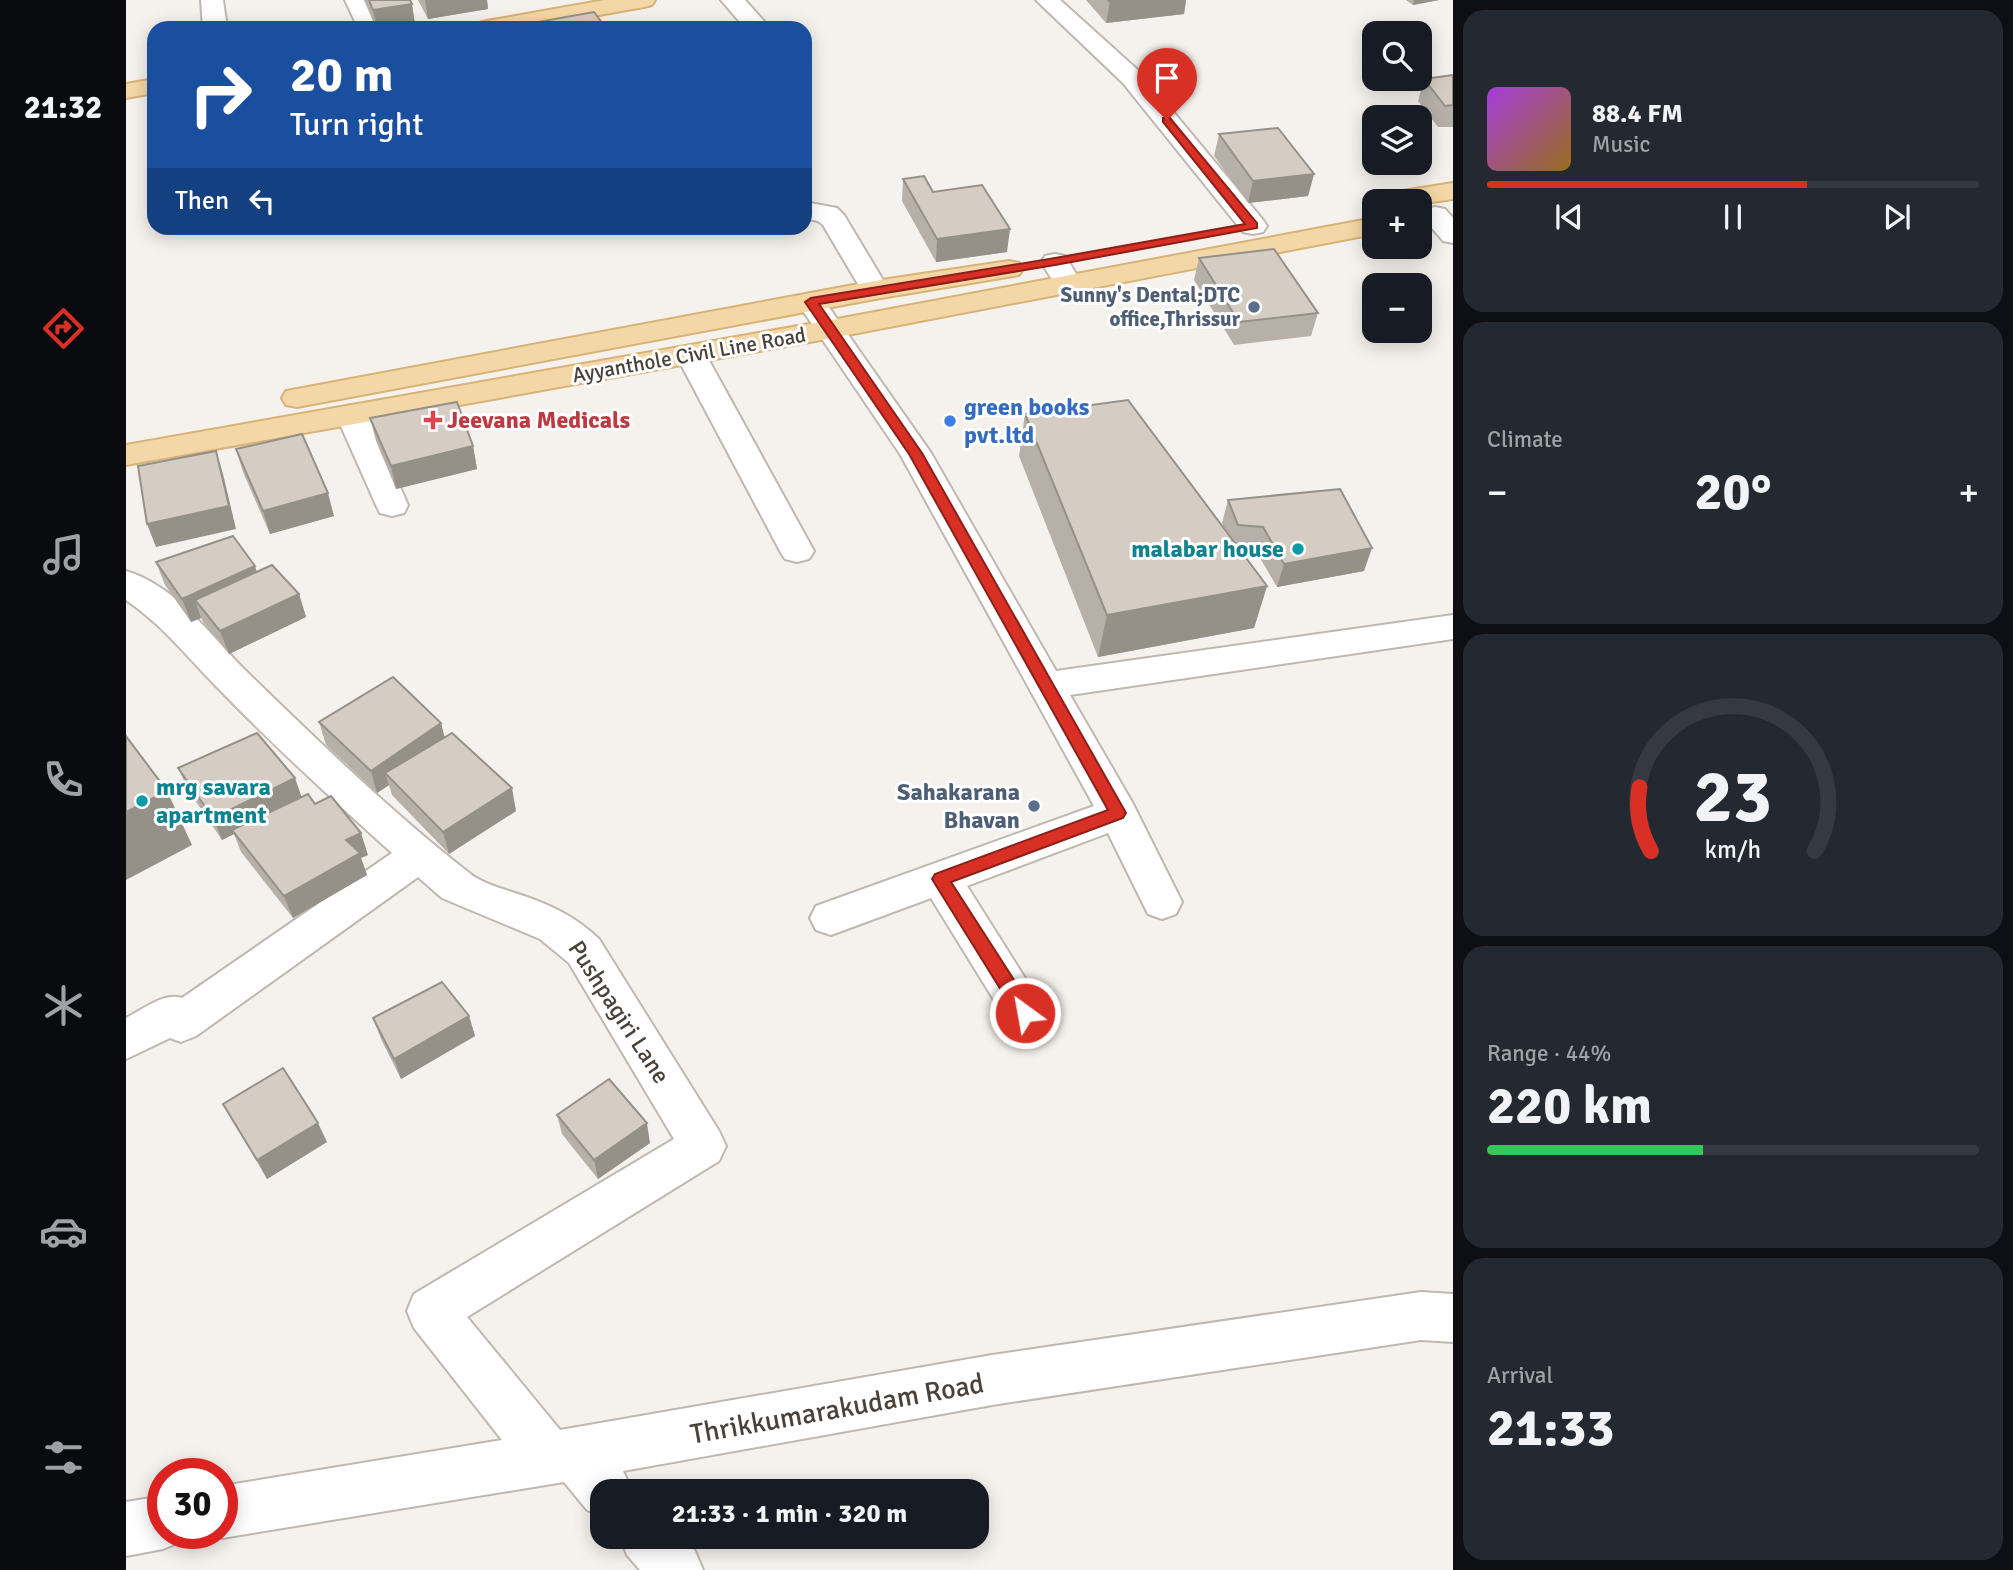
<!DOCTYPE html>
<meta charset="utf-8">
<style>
body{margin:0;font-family:Signika,sans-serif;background:#242831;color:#f1f3f6;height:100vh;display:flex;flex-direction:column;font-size:26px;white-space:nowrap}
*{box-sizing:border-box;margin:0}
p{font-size:23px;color:#9ea1a6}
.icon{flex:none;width:38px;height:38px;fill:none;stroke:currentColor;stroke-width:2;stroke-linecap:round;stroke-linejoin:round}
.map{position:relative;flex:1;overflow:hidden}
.side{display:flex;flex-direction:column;gap:10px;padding:10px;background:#0d0f14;width:560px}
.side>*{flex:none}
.guide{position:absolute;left:21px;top:21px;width:665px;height:214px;border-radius:21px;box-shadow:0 4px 18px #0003;background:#1a4fa0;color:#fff;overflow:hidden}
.tools{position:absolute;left:1236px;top:21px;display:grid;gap:14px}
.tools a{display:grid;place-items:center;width:70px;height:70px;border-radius:14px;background:#171b24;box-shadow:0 4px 18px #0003;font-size:35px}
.speed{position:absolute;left:21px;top:1458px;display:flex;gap:14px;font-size:35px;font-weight:700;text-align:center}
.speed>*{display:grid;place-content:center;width:91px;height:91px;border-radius:50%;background:#171b24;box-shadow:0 4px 18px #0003;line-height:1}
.speed .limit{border:10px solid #d22;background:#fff;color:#111}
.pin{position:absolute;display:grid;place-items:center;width:60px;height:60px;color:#fff;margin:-72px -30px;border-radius:50% 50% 50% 0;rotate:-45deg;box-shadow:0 0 7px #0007}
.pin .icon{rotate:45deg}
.me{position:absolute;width:77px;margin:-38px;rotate:328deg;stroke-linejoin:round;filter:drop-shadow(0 0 5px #0008)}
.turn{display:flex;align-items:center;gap:24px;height:147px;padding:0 28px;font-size:32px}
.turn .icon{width:91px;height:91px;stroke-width:2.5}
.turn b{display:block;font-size:49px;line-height:60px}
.then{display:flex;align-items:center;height:66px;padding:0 28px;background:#0003;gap:14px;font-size:26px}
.big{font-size:52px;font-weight:700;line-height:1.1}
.side .card{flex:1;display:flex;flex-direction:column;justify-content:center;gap:10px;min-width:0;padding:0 24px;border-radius:21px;background:#242831}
.side .dial{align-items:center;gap:0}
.dial svg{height:182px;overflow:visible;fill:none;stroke:#363941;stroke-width:7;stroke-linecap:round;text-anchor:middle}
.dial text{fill:#f1f3f6;stroke:none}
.song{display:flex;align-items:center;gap:21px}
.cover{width:84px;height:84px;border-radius:10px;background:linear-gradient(135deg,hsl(280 70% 55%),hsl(40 70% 35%))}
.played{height:7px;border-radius:4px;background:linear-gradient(90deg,#d93025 65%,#363941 65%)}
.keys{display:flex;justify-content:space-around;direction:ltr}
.heat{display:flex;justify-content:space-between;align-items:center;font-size:38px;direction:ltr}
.charge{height:10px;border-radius:5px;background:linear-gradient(90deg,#34c759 44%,#363941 0)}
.trip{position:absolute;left:464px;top:1479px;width:399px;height:70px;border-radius:21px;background:#171b24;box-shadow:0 4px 18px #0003;font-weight:700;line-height:70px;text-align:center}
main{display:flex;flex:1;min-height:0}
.tab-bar{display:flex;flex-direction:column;width:126px;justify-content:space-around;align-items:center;background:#090b0e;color:#9ea1a6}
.tab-bar .icon{width:49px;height:49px}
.tab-bar .current{color:#d93025}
.tab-bar b{font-size:32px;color:#f1f3f6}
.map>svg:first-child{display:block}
</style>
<main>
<nav class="tab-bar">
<b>21:32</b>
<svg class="icon current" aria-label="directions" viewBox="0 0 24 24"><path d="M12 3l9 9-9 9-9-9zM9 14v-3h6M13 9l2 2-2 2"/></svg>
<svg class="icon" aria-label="music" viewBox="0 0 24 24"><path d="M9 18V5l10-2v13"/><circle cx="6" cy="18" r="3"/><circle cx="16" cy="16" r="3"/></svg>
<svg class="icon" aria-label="phone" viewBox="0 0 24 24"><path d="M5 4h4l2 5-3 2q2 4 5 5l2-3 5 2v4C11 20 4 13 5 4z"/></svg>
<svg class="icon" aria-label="climate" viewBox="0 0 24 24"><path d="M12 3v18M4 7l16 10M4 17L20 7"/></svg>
<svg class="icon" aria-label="car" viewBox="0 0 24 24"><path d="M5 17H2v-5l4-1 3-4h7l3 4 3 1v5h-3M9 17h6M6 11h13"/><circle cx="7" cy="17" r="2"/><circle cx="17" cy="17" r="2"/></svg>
<svg class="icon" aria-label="filters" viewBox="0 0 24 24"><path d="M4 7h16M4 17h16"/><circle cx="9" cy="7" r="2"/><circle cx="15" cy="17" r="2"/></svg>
</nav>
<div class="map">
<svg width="1327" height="1570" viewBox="0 0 1327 1570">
<rect width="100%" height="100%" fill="#f5f2ed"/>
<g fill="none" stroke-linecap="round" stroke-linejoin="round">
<defs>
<g id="minor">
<polygon points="75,0 97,0 101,28 77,28"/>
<polygon points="219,0 241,0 256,28 232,28"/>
<polygon points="595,0 619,0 644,28 619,28"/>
<polygon points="910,0 934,0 1015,73 1137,220 1141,226 1137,232 1127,234 1117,232 997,83"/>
<polygon points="679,202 711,208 718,215 763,290 759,296 749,299 739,296 697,225 692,221 679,218"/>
<polygon points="1309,207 1319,209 1327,218 1327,243 1317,241 1295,215 1299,209"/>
<polygon points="929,254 939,256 956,283 952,289 942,292 932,289 915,262 919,256"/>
<polygon points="685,293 695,296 805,453 930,671 1327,615 1327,639 944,695 1006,802 1056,902 1050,914 1036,919 1022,914 982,833 841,886 921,1013 914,1026 899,1031 884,1026 805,898 705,935 690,930 684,918 690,906 968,806 774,454 671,302 675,296"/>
<polygon points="565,346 576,349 580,355 688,551 683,559 671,562 659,559 654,551 550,355 554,349"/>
<polygon points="226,405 237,408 242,415 282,505 278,513 266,516 254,513 250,505 210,415 215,408"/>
<path d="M0 571C51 586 85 637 121 672 192 741 264 811 342 872 356 884 378 889 395 895 425 905 450 917 473 939L593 1131 600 1146 593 1161 341 1317 434 1430 866 1355 1295 1292 1327 1294V1342L1295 1340 866 1405 497 1471 506 1491H476V1516L461 1510 438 1482 96 1538 83 1533H96V1486L376 1440 288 1328 281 1311 288 1294 548 1139 443 963 414 939 316 898 292 877 70 1036 55 1042 44 1038 0 1059V1018C16 1010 38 992 56 998L266 853C207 800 148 746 93 689 61 657 38 626 0 600Z"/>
<polygon points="37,1496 37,1533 59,1533 56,1541 37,1549 0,1556 0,1502"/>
<polygon points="494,1536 556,1536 569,1551 577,1570 514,1570 501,1555"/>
</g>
<g id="major">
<polygon points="479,0 529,0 526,5 518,7 400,28 349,28 353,23 361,21"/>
<polygon points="28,79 28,93 0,98 0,84"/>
<polygon points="1327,183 1327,199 1293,204 1293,201 1251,201 1254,195 1264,193"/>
<polygon points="1248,218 1248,234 706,338 0,465 0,445 706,320"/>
<polygon points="883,261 893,263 897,269 893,275 749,299 171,407 160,405 156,398 160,391 171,389 749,281"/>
</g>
</defs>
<!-- minor casing -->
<use href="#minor" stroke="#bfb8b0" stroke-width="4"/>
<!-- major casing -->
<use href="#major" stroke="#d8b377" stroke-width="4"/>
<!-- minor -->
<use href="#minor" fill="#fff" fill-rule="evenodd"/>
<!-- major -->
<use href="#major" fill="#f4d7a6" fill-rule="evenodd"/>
</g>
<!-- wall -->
<g fill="#b7b0a8">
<polygon points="238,0 284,0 286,4 289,25 273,28 250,28"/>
<polygon points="292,0 361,0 362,9 302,19"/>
<polygon points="960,0 1060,0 1058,14 980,23"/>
<polygon points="1280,0 1313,0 1287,5"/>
<polygon points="1327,75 1327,127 1312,127 1292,101 1298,79"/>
<polygon points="1093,134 1188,174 1182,196 1122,203 1088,156"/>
<polygon points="777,179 807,192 881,252 810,262 776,201"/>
<polygon points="1073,258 1192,313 1185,336 1108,345 1068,280"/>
<polygon points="899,414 1098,528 1096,523 1102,500 1238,571 1151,587 1130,551 1113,548 1141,586 1128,628 972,657 893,456"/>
<polygon points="244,418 347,446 351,469 270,489 250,441"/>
<polygon points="110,449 208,516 144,534 117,472"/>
<polygon points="30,562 130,572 173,594 180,617 103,654 78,623 75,618 65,622 39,585"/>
<polygon points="193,722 319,738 390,811 323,854 266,795 263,785 251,793 200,745"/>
<polygon points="52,768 176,797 189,804 242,855 235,858 241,875 167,918 115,852 108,834 96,840 62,790"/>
<polygon points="343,1016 349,1036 275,1079 255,1039 247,1018"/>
<polygon points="97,1104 201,1142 141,1179"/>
<polygon points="431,1115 524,1143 472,1179 436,1134"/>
</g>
<!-- shaded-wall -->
<g fill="#959088">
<polygon points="299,0 361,0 362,9 302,19"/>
<polygon points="1000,0 1060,0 1058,14 980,23 984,2"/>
<polygon points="1288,0 1313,0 1287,5"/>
<polygon points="286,4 289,25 273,28 251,28 247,10"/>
<polygon points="1188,174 1182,196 1122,203 1127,181"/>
<polygon points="884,229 881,252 810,262 811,239"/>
<polygon points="347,446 351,469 270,489 265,466"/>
<polygon points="90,451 97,474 110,529 30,547 21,524"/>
<polygon points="202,493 208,516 144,534 137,511"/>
<polygon points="1246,548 1238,571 1151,587 1158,564"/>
<polygon points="129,566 136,589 69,600 75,618 65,622 56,599"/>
<polygon points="1141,586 1128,628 972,657 981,615"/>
<polygon points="173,594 180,617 103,654 94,631"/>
<polygon points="315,723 321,746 259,773 263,785 251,793 245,771"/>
<polygon points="169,778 177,801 106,830 108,834 96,840 87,818"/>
<polygon points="386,788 390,811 323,854 317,832"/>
<polygon points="41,791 66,845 0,880 0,812"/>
<polygon points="235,833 242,855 235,858 241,875 167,918 158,896 220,840"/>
<polygon points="343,1016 349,1036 275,1079 268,1059"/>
<polygon points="192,1123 201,1142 141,1179 131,1160"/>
<polygon points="521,1123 524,1143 472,1179 468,1160"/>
</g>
<!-- building -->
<g fill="#d5cdc3" stroke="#959088" stroke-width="2">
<polygon points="243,0 284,0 286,4 247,10"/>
<polygon points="982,0 1000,0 984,2"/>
<polygon points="468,12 480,28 397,28 395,25"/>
<polygon points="1327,75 1327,105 1319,106 1298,79"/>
<polygon points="1152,128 1188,174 1127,181 1093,134"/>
<polygon points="798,176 807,192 856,185 884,229 811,239 777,179"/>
<polygon points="1148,249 1192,313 1113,322 1073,258"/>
<polygon points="1002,400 1141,586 981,615 899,414"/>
<polygon points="331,402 347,446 265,466 244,418"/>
<polygon points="176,434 202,493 137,511 110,449"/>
<polygon points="90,451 103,506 21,524 12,466"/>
<polygon points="1214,489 1246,548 1158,564 1137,527 1112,525 1102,500"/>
<polygon points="107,536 129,566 56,599 30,562"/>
<polygon points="146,565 173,594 94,631 69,600"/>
<polygon points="267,677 315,723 245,771 193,722"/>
<polygon points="131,733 169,778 87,818 52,768"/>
<polygon points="326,733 386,788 317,832 259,773"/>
<polygon points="0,736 41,791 0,812"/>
<polygon points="182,794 189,804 205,796 235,833 220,840 234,853 158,896 106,830"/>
<polygon points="316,982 343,1016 268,1059 247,1018"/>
<polygon points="157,1068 192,1123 131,1160 97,1104"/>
<polygon points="483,1079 521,1123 468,1160 431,1115"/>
</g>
<!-- route -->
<polygon fill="#d93025" stroke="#8d1f18" stroke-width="2" points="1037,118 1044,118 1131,223 1131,228 929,265 693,304 796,453 1000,813 997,818 825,882 906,1008 908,1013 906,1019 899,1021 893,1019 806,879 809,874 982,810 783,454 679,302 685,298 929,258 1119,224 1037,122"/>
<!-- markers -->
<g fill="#5c6f8a" stroke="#fff" stroke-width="2.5">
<circle cx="1128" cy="307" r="7"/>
<circle cx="908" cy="806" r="7"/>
</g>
<path fill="#e0444e" stroke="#fff" stroke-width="2.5" d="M303.5 409.5h7v7h7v7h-7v7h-7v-7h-7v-7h7z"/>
<circle fill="#3f7fe0" stroke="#fff" stroke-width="2.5" cx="824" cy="421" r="7"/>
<g fill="#0f9aa8" stroke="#fff" stroke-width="2.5">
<circle cx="1172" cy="549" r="7"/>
<circle cx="16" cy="801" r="7"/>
</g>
<g text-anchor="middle" stroke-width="6" stroke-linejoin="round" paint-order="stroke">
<!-- far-service labels -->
<g font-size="21" font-weight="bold" fill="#4e5e75" stroke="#fff" text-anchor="end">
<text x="1114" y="302">Sunny's Dental;DTC<tspan x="1114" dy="24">office,Thrissur</tspan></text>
</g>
<!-- far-street labels -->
<g font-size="21" fill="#49423b" stroke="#fff">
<text transform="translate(563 355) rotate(-10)" y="7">Ayyanthole Civil Line Road</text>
</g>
<!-- shop labels -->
<g font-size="24" font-weight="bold" fill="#366cbe" stroke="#fff" text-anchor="start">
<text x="838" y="415">green books<tspan x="838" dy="28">pvt.ltd</tspan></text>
</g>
<!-- health labels -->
<g font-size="24" font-weight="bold" fill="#be3a42" stroke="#fff" text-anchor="start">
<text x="321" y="428">Jeevana Medicals</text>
</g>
<!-- culture labels -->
<g font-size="24" font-weight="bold" fill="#0d838f" stroke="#fff" text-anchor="end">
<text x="1158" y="557">malabar house</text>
<text x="30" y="795" text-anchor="start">mrg savara<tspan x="30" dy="28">apartment</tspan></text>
</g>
<!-- service labels -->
<g font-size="24" font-weight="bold" fill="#4e5e75" stroke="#fff" text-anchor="end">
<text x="894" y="800">Sahakarana<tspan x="894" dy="28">Bhavan</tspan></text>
</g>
<!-- street labels -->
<g font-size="24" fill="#49423b" stroke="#fff">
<text transform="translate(493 1012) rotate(57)" y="8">Pushpagiri Lane</text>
</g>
<!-- near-street labels -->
<g font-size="28" fill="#49423b" stroke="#fff">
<text transform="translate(711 1408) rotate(-10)" y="10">Thrikkumarakudam Road</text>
</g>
</g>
</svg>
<div class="tools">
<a><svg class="icon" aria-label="search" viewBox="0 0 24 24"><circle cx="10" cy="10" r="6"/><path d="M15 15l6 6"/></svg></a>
<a><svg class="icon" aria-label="layers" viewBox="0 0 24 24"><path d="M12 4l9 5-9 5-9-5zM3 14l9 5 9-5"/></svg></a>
<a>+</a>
<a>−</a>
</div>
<div class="speed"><div class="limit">30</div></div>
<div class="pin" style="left:1041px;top:120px;background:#d93025"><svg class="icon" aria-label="arrive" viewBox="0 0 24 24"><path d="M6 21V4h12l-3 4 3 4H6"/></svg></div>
<svg class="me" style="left:899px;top:1013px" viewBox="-20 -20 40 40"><circle r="17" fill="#d93025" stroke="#fff" stroke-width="3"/><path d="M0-11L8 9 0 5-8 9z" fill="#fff"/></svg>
<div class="trip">21:33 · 1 min · 320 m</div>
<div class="guide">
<div class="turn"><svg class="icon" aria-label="right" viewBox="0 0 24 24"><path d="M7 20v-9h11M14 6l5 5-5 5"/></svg><div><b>20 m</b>Turn right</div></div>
<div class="then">Then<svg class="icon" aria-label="left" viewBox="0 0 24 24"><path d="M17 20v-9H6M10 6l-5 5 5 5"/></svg></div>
</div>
</div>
<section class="side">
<div class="card">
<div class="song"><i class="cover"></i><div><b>88.4 FM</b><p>Music</p></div></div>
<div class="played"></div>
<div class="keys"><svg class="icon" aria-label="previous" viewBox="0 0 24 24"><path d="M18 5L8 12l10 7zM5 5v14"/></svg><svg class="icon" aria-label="pause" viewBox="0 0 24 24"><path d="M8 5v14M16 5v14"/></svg><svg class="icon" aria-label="next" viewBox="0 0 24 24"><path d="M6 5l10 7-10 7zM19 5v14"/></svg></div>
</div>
<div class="card"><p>Climate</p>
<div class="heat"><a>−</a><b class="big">20°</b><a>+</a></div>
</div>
<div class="card dial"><svg viewBox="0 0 100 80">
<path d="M14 69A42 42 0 1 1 86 69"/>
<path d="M14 69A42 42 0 0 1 9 41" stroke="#d93025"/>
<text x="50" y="56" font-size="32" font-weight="700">23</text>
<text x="50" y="72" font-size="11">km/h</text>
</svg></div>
<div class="card"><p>Range · 44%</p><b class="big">220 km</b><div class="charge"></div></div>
<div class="card"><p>Arrival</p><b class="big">21:33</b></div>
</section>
</main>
